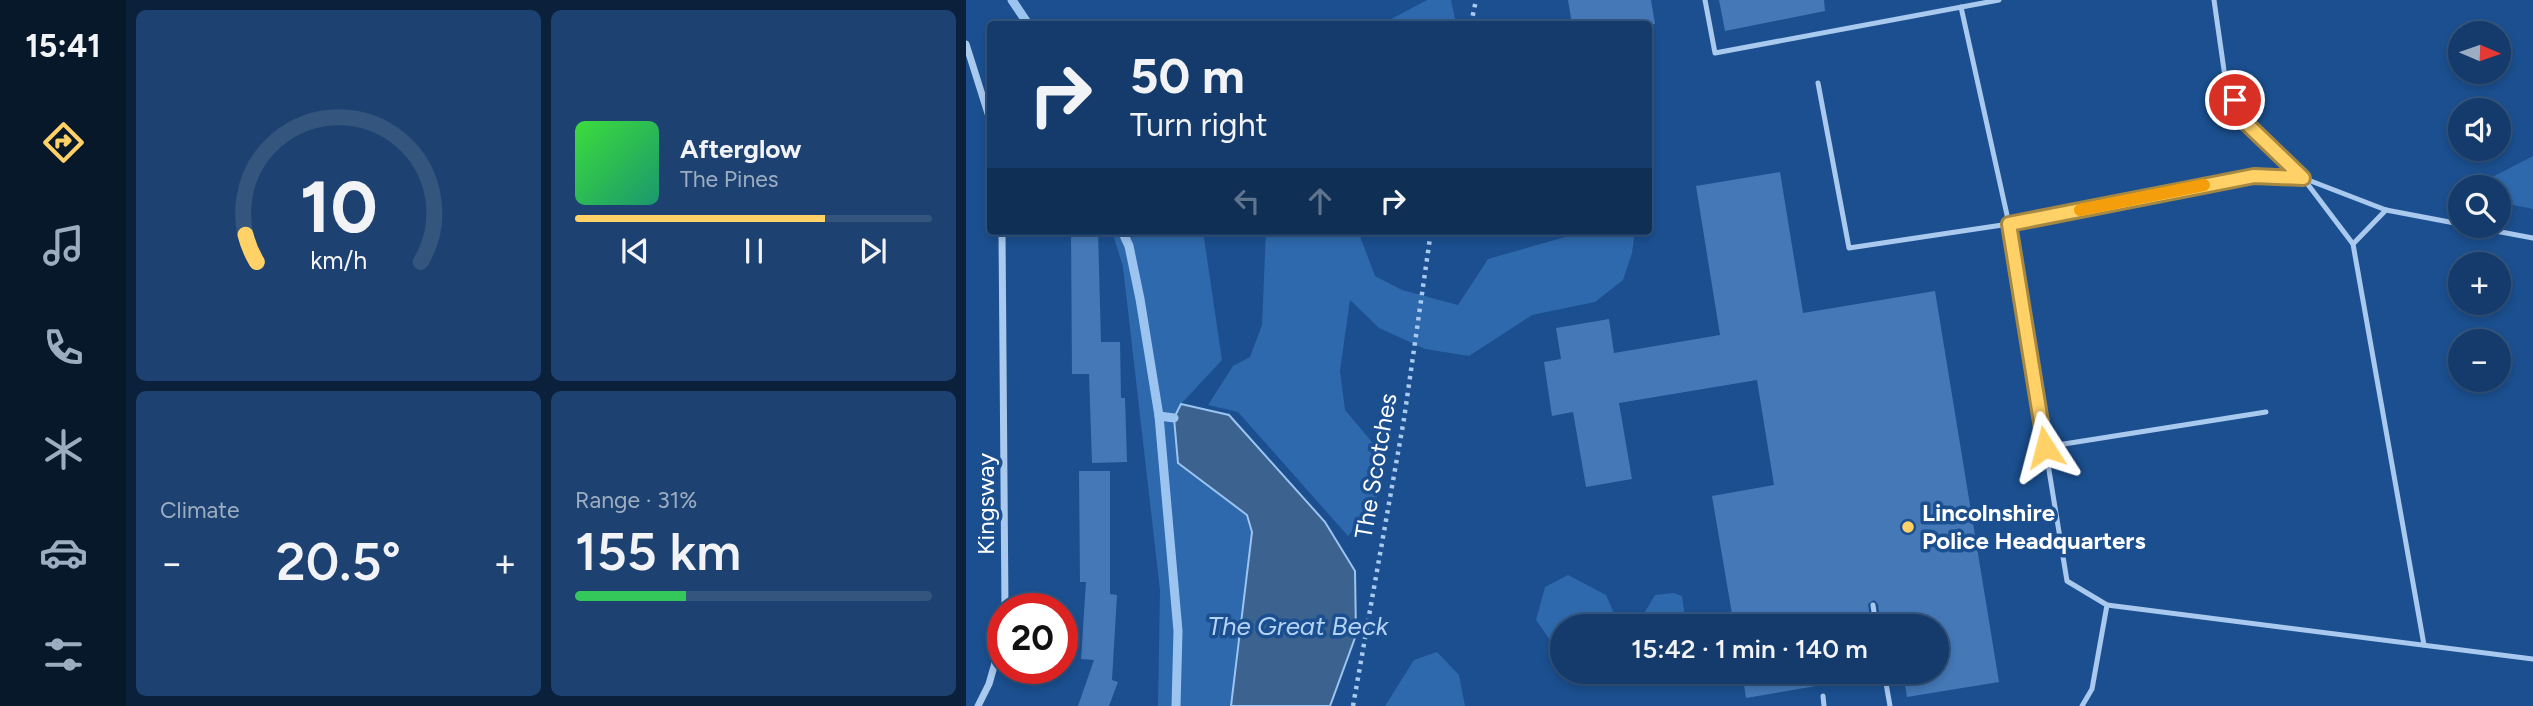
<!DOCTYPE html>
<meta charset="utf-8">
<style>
body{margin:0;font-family:Figtree,sans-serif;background:#1d4271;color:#f1f3f6;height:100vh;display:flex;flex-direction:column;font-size:26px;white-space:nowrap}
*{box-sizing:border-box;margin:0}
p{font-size:23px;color:#9dadc1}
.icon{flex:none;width:38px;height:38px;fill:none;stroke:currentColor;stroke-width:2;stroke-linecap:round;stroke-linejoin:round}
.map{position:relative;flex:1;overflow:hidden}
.panel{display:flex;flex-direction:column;gap:10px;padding:10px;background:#0b203b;width:840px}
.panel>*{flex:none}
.top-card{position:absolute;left:21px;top:21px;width:665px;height:214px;border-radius:7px;box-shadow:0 4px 10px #0003,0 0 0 2px #33557e;background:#143b6b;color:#f1f3f6;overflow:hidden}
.needle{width:46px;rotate:92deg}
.tools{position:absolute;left:1482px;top:21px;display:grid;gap:14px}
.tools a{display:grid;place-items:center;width:63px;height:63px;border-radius:50%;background:#143b6b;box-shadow:0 4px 10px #0003,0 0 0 2px #33557e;font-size:35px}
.speed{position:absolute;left:21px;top:593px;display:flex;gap:14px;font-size:35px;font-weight:700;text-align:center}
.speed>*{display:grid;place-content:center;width:91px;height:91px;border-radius:50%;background:#143b6b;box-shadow:0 4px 10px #0003,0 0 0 2px #33557e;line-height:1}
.speed .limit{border:10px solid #d22;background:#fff;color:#111}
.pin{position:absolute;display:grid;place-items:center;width:60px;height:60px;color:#fff;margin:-30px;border:4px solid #fff;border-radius:50%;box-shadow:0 2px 7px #0007}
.me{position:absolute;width:77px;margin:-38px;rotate:351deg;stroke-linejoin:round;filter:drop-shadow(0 0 5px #0008)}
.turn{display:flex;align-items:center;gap:24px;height:147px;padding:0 28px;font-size:32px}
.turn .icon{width:91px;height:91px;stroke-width:2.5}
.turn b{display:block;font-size:49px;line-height:60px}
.lanes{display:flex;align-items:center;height:66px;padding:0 28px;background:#0003;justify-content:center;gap:35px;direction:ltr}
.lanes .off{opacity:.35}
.big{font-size:52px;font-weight:600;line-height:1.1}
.panel .tile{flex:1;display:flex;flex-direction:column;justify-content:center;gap:10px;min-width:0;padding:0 24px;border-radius:10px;background:#1d4271}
.panel .dial{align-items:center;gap:0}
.dial svg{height:182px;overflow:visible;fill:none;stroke:#33557e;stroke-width:7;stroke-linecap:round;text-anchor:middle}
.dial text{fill:#f1f3f6;stroke:none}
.song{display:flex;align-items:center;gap:21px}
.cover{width:84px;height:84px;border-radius:10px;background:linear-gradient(135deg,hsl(120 70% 55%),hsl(160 70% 35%))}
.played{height:7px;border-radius:4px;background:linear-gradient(90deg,#ffd166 70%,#33557e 70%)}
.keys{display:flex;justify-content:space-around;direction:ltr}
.heat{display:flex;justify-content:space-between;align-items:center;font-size:38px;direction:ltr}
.charge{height:10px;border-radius:5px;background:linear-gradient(90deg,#34c759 31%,#33557e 0)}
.panel .tiles{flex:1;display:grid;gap:10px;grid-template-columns:repeat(2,1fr)}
.trip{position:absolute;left:584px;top:614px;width:399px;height:70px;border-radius:35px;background:#143b6b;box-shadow:0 4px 10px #0003,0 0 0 2px #33557e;font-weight:600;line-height:70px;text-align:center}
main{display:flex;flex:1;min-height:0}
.tab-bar{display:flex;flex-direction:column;width:126px;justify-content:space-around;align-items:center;background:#08182b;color:#9dadc1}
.tab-bar .icon{width:49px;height:49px}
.tab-bar .active{color:#ffd166}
.tab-bar b{font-size:32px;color:#f1f3f6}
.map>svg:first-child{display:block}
</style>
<main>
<nav class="tab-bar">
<b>15:41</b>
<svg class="icon active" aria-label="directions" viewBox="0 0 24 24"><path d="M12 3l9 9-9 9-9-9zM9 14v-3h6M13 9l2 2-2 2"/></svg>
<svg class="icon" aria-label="music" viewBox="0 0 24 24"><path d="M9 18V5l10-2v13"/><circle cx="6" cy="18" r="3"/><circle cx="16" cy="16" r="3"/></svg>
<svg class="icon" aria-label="phone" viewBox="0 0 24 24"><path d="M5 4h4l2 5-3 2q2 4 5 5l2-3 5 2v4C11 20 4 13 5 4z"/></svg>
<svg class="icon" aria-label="climate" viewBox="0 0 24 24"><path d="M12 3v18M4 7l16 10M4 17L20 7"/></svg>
<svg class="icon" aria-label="car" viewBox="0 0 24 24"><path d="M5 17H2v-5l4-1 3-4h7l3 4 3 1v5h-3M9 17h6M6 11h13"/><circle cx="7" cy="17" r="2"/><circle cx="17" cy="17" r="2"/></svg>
<svg class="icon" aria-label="filters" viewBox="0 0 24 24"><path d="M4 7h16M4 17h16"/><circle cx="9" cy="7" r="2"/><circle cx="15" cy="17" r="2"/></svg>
</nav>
<section class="panel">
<div class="tiles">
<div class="tile dial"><svg viewBox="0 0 100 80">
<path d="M14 69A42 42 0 1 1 86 69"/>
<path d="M14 69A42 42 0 0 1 9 57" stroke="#ffd166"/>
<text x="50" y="56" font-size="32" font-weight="700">10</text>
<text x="50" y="72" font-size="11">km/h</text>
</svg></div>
<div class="tile">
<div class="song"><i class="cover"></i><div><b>Afterglow</b><p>The Pines</p></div></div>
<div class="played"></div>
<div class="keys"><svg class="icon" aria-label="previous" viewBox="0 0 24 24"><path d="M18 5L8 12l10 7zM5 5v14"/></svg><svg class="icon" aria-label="pause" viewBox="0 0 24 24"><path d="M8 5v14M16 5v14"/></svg><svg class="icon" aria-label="next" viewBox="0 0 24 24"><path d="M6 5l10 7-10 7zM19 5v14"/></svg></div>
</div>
<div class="tile"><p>Climate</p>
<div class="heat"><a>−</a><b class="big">20.5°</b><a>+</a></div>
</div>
<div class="tile"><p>Range · 31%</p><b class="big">155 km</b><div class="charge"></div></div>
</div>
</section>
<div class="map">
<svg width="1567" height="706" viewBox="0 0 1567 706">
<rect width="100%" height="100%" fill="#1b4f8f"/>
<!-- green -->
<g fill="#2e69ad">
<polygon points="461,0 485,0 490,24 416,24"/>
<polygon points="1567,156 1567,209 1533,202 1533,187 1507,187"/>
<polygon points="146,231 237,231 256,360 215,404 208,418 212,463 281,515 286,532 265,706 192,706 194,590 157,267"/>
<polygon points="300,231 392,231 409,276 436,290 492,305 522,259 620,231 669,231 666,253 657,280 629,302 566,315 503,356 459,349 413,328 384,300 374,371 379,410 412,449 411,502 382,536 272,412 242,405 267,366 284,357 296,325"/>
<polygon points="602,575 640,595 650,618 673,622 689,595 708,593 716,596 719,617 705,626 597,626 597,641 584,640 570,620 579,587"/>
<polygon points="471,652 493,675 499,706 419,706 448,660"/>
</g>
<!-- water -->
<polygon fill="#3c6290" stroke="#9cc4f0" stroke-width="2" points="215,404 263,415 359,522 389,571 390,635 364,706 265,706 286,532 281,515 212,463 208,418"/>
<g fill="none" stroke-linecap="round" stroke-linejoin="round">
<!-- stream -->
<g stroke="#9cc4f0" stroke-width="9">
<polyline points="46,0 62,24"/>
<polyline points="156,231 163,246 174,299 193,416 208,418"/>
<polyline points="193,416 212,631 210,706"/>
</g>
</g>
<!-- building -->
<g fill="#4478b7">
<polygon points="602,0 685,0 689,24 606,24"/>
<polygon points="753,0 858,0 859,11 759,31"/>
<polygon points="814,172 837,313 969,291 1033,682 941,697 937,672 971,672 971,626 915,626 912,604 908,600 902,604 905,626 768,626 746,496 808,485 791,380 653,403 666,479 620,487 607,412 586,416 578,362 595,359 590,328 643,319 648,353 754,335 730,186"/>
<polygon points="105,231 132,231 135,342 154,342 155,398 159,398 161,462 126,463 123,374 106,374"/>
<polygon points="113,471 144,471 144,594 151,595 146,680 152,682 143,706 112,706 128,660 115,659 120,582 114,582"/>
<polygon points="776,672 855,672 856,685 780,698"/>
</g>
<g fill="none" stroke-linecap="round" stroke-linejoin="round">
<!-- path -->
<g stroke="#a9c9ee" stroke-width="4.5" stroke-dasharray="3.5 5" stroke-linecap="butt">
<polyline points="505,24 510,0"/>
<polyline points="387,706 438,419 465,231"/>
</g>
<!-- lane -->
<g stroke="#a9c9ee" stroke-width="5">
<polyline points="739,0 749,53 1033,0"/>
<polyline points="1248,0 1259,77 1280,123 1337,178 1387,244 1458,645"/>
<polyline points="995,7 1043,224 1101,581 1141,605 1126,689 1116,706"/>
<polyline points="852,83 883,248 1043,224 1288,175 1337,178 1420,210 1494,224"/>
<polyline points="1503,226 1567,238"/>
<polyline points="1387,244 1420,210"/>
<polyline points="1079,447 1300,412"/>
<polyline points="907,605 910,626"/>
<polyline points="1141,605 1567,659"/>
<polyline points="918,672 924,706"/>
<polyline points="857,696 858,706"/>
</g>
<!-- street -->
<g stroke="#a9c9ee" stroke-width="7">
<polyline points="0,44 24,120"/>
<polyline points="36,231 39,609"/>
<polyline points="12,706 23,684 37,635"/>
</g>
</g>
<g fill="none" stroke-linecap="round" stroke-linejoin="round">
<defs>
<polyline id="route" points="1079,447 1043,224 1288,176 1337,178 1280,123 1269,100"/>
</defs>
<!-- route casing -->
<use href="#route" stroke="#a68842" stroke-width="18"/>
<!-- route -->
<use href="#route" stroke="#ffd166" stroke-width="12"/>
<!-- slow -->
<polyline stroke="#f59e0b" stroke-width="12" points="1114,210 1238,185"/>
</g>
<!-- markers -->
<circle fill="#ffd166" stroke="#1b4f8f" stroke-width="2.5" cx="942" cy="527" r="7"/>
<g text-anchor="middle" stroke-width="7" stroke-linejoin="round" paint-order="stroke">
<!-- street labels -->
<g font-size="24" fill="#fff" stroke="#1b4f8f">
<text transform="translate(410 466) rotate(-80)" y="8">The Scotches</text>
<text transform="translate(20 504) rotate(-90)" y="8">Kingsway</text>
</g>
<!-- poi labels -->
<g font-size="24" font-weight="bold" fill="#fff" stroke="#1b4f8f" text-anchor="start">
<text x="956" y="521">Lincolnshire<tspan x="956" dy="28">Police Headquarters</tspan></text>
</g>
<!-- water labels -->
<g font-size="26" font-style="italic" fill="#b5d3f5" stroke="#1b4f8f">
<text x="332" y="635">The Great Beck</text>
</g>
</g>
</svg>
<div class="tools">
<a><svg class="needle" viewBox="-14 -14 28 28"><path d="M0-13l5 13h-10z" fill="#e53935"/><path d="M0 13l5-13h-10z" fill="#9dadc1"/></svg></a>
<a><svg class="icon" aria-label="sound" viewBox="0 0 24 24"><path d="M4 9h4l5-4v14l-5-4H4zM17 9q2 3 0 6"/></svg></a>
<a><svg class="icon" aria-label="search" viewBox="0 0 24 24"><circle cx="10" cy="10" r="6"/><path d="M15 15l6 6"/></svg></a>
<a>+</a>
<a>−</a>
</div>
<div class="speed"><div class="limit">20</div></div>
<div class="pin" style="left:1269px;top:100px;background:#d93025"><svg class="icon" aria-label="arrive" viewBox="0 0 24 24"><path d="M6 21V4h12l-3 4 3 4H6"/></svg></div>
<svg class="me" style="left:1079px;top:447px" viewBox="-20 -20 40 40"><path d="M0-17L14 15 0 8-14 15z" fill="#ffd166" stroke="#fff" stroke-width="4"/></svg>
<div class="trip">15:42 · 1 min · 140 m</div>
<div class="top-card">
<div class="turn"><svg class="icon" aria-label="right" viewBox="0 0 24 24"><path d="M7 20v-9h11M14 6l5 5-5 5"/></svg><div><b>50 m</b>Turn right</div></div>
<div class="lanes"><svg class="icon off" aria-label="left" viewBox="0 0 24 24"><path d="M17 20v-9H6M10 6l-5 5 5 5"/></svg><svg class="icon off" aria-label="ahead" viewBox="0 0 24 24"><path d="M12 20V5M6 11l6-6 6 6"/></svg><svg class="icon" aria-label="right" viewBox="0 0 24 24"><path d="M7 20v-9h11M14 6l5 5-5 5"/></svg></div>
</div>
</div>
</main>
